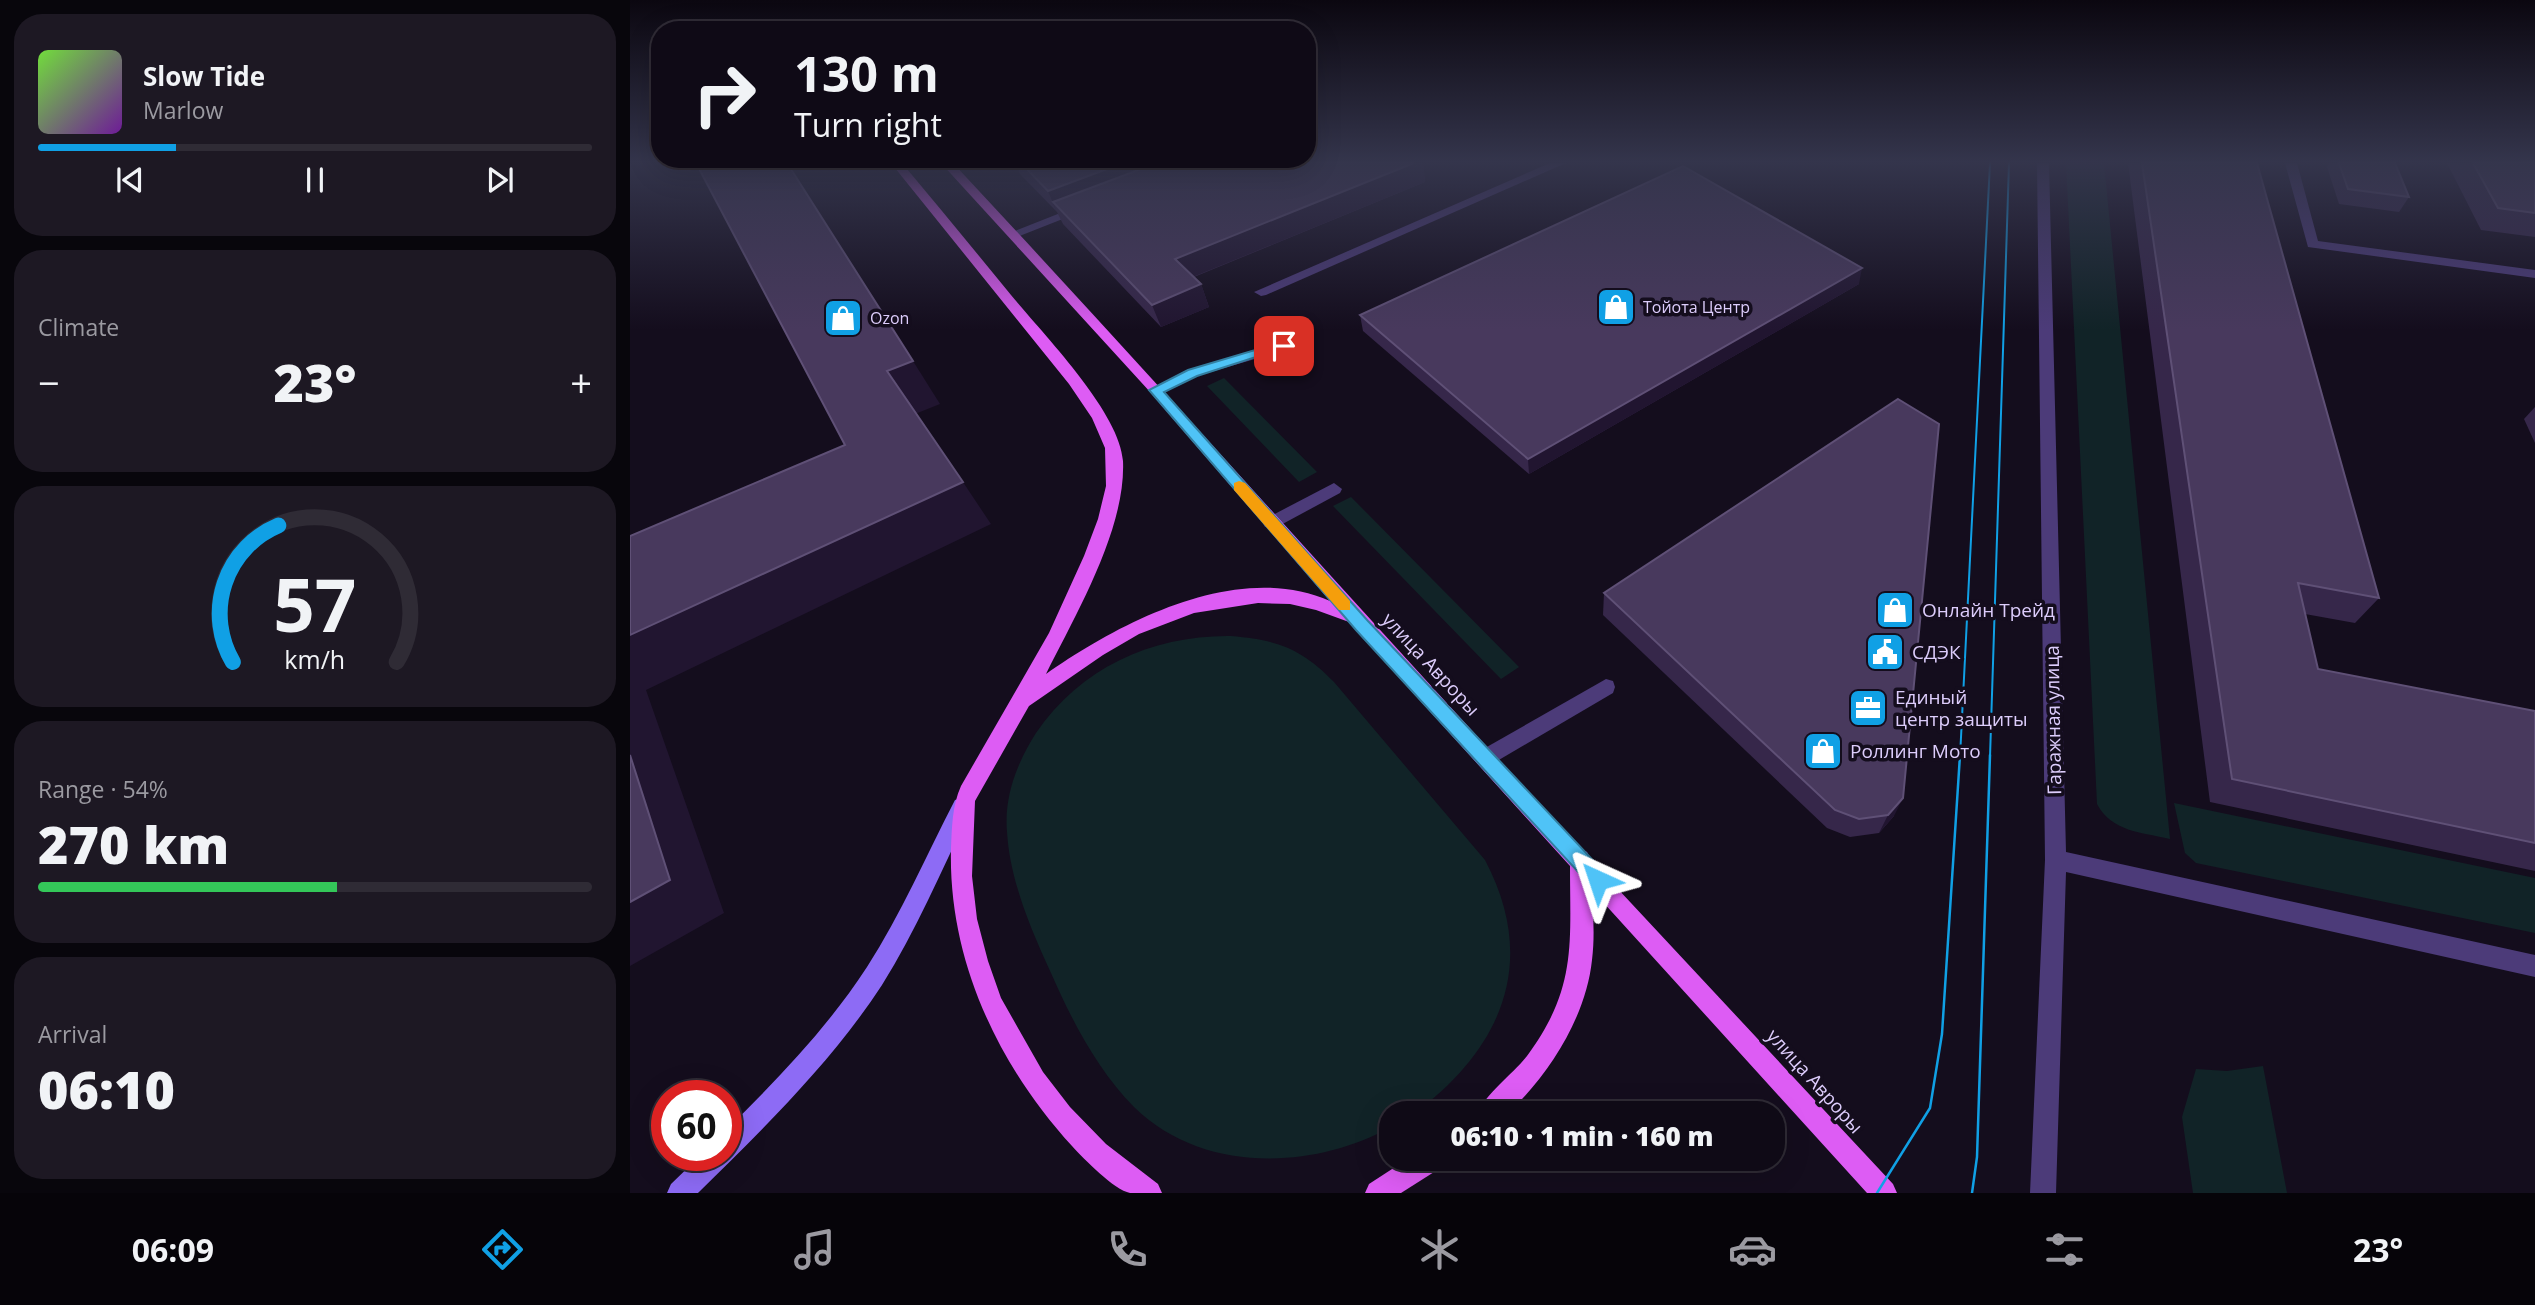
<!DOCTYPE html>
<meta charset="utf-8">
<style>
body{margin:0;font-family:"Open Sans",sans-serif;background:#1d1823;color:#f1f3f6;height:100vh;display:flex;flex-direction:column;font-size:26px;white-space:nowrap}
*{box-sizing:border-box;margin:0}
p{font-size:23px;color:#9b9aa1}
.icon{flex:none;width:38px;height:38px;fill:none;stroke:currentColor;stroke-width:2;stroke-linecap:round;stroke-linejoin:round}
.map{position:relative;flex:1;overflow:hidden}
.sheet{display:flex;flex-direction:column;gap:14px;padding:14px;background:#08060c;width:630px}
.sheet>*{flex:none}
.hud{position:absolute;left:21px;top:21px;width:665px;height:147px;border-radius:28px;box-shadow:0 7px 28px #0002,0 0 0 2px #2f2b35;background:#0f0a16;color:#f1f3f6;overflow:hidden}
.speed{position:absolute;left:21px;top:1080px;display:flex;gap:14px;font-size:35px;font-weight:700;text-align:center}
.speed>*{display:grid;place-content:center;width:91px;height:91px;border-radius:50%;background:#0f0a16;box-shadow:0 7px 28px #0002,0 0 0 2px #2f2b35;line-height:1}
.speed .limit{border:10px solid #d22;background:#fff;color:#111}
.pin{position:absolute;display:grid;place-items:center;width:60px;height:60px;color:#fff;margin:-30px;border-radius:14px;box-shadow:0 4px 10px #0006}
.me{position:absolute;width:77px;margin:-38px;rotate:318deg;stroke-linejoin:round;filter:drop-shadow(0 0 5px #0008)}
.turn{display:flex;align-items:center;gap:24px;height:147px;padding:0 28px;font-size:32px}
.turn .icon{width:91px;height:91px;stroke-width:2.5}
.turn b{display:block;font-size:49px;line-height:60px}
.big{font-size:52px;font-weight:800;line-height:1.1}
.sheet .card{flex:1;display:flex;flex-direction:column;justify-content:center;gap:10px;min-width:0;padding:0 24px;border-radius:28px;background:#1d1823}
.sheet .dial{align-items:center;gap:0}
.dial svg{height:182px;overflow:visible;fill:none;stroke:#2f2b35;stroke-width:7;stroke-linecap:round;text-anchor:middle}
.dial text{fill:#f1f3f6;stroke:none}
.song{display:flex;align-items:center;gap:21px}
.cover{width:84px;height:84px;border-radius:10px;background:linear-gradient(135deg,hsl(100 70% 55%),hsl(280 70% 35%))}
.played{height:7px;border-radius:4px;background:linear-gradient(90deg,#10a0e5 25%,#2f2b35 25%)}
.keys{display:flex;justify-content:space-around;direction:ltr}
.heat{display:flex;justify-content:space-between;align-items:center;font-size:38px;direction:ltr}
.charge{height:10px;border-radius:5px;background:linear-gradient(90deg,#34c759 54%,#2f2b35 0)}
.trip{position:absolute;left:749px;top:1101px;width:406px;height:70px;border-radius:28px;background:#0f0a16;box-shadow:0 7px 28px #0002,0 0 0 2px #2f2b35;font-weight:800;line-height:70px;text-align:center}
.tabs{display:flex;height:112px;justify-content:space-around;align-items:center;background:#060409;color:#9b9aa1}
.tabs .icon{width:49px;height:49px}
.tabs .selected{color:#10a0e5}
.tabs b{font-size:32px;color:#f1f3f6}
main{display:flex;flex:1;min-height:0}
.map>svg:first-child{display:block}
</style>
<main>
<section class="sheet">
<div class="card">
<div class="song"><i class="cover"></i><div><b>Slow Tide</b><p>Marlow</p></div></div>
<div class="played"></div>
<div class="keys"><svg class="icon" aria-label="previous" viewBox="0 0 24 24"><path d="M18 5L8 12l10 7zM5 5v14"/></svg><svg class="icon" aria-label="pause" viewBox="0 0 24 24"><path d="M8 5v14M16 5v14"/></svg><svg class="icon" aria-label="next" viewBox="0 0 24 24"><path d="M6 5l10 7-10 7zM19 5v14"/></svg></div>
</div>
<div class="card"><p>Climate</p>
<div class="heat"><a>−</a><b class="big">23°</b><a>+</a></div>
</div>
<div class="card dial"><svg viewBox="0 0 100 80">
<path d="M14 69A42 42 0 1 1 86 69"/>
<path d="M14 69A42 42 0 0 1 34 9" stroke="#10a0e5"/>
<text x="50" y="56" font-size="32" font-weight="700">57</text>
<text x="50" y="72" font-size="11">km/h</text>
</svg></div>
<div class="card"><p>Range · 54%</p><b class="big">270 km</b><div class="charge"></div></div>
<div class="card"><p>Arrival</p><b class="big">06:10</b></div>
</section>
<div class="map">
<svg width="1905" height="1193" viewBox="0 0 1905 1193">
<rect width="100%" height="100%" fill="#140d1d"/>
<!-- green -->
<g fill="#112327">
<path d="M1436 163H1474L1540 839C1511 832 1482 832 1467 804Z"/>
<polygon points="594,378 687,472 669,482 577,386"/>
<polygon points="721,497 889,667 871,679 703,506"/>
<path d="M601 636C647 640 671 648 704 682L855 860C909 962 872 1048 785 1113H761V1127C683 1170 572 1174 504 1107 468 1071 441 1019 421 973 401 929 380 881 377 832 374 796 387 763 406 733 451 667 523 635 601 636Z"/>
<polygon points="1544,803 1905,878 1905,933 1566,863 1555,853"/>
<polygon points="1633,1066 1657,1193 1563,1193 1552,1117 1566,1069 1597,1071"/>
</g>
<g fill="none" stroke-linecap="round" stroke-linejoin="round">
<!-- service -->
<g fill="#4c3b79" fill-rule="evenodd">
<polygon points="920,163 936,163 636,295 631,296 624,292"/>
<polygon points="1655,163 1667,163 1688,241 1905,270 1905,278 1678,247"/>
<polygon points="448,206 458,209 387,237 377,234"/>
<polygon points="654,342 661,346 659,349 567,376 531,393 521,393 519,390 557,370"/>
<polygon points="704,483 712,489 710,493 647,527 635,527 633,523 635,519"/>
<polygon points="976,679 983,681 985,687 983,693 862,764 855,767 848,764 845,758 848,752"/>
</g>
<!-- minor -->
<polygon fill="#4c3b79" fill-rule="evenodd" points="1407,163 1419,163 1436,852 1905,955 1905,977 1436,872 1426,1193 1400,1193 1415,860"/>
<!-- secondary -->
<path fill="#8d6bf5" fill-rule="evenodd" d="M332 798 339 800 342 807 339 814C311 871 286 931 252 985 201 1063 133 1129 68 1193H37L41 1184 71 1155H96V1130C147 1080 198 1027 237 967 271 914 296 856 325 800Z"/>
<!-- primary -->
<g fill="#dd5cf4" fill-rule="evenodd">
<path d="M261 163H272C309 207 345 251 381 295 412 333 490 412 493 461 496 529 446 614 416 674 490 622 608 560 700 601L521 393 311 163H323C535 390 741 623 952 850L957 852 960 859 1263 1184 1267 1193H1237L962 890C963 913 965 937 962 960 956 1017 919 1075 878 1113H848C856 1093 883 1074 897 1056 947 988 940 945 940 866L719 622 686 610 660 604 628 603 564 613 509 634 473 655 399 706 345 801 342 876 347 919 358 961 371 998 413 1072 440 1107 476 1144 528 1184 532 1193C522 1193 510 1193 500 1193 484 1190 454 1159 442 1146 368 1065 318 960 321 848 322 827 322 806 331 786L419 633 454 556 468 519 476 486 475 448 462 418 439 384Z"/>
<polygon points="779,1158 815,1158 812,1167 771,1193 735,1193 739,1184"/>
</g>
<!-- tram-far1 -->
<g stroke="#10a0e5" stroke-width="2">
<polyline points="1330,757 1360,163"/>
<polyline points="1360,757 1379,163"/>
</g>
<!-- tram -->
<g stroke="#10a0e5" stroke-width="2.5">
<polyline points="1247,1193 1300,1108 1312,1034 1330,755"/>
<polyline points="1342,1193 1347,1157 1360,755"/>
</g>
</g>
<!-- wall -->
<g fill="#36274a">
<polygon points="385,163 793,163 795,182 564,277 571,284 579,307 531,327 433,224 427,212 390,174"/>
<polygon points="1498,163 1627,163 1749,598 1725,623 1675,614 1688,669 1905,711 1905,871 1580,802"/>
<polygon points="1699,163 1765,163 1779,197 1769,212 1709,204 1697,167"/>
<polygon points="1817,163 1905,163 1905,237 1851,230"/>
<polygon points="1229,284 899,474 733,331 730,315"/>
<polygon points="1905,407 1905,443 1894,419"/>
<polygon points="974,593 1264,816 1249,833 1220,837 1197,828 973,615"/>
</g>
<!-- shaded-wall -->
<g fill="#211530">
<polygon points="493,163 558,163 423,202 427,213 418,191"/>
<polygon points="784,163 793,163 795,182 553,281 545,259"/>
<polygon points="1232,268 1229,284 899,474 898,459"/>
<polygon points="571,284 579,307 531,327 522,305"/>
<polygon points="283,361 310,404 285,414 257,371"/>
<polygon points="333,482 361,524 16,690 94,913 0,966 0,635"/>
<polygon points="1273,798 1264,816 1249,833 1258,815"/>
</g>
<!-- building -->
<g fill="#48395d" stroke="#5f5076" stroke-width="2">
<polygon points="66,163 157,163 283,361 257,371 333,482 0,635 0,536 215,445"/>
<polygon points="391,163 493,163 418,191"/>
<polygon points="527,163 784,163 545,259 571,284 522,305 423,202"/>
<polygon points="1512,163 1627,163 1749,598 1668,583 1688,669 1905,711 1905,843 1602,779"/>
<polygon points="1709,163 1765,163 1779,197 1718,189"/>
<polygon points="1843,163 1905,163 1905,213 1868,208"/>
<polygon points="1053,166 1232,268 898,459 730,315"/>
<polygon points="1268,399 1309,424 1273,798 1258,815 1229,819 1205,810 974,593"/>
<polygon points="0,755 40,880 0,902"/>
</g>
<!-- sky -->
<linearGradient id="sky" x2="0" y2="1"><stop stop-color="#0b0710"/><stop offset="0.49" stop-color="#34354c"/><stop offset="1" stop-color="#34354c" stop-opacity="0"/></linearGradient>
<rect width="1905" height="330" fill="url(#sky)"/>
<!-- route -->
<polygon fill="#4fc3f7" stroke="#337fa1" stroke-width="2" points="649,343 660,346 567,376 534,392 738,621 975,873 978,880 975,886 968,889 961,886 726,630 519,390 558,370"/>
<!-- slow -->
<polygon fill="#f59e0b" points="609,481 615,483 720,601 720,610 709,610 604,490 604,483"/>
<!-- icons -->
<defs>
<symbol id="shop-square" viewBox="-11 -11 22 22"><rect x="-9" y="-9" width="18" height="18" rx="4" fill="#10a0e5" stroke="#140d1d"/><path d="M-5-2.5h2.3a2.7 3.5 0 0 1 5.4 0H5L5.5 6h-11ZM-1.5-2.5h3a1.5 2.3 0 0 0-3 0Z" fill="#fff"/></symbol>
<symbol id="civic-square" viewBox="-11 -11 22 22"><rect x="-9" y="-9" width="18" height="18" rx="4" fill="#10a0e5" stroke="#140d1d"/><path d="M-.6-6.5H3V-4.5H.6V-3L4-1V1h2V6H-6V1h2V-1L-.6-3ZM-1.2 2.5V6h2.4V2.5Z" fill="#fff"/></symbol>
<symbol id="office-square" viewBox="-11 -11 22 22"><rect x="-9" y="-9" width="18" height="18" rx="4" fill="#10a0e5" stroke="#140d1d"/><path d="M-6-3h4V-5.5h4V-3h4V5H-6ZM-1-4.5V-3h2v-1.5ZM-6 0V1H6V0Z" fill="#fff"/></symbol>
</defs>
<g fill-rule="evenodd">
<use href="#shop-square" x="964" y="285" width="44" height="44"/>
<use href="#shop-square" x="191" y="296" width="44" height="44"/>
<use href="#shop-square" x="1243" y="588" width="44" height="44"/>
<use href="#civic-square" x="1233" y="630" width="44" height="44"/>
<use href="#office-square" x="1216" y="686" width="44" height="44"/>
<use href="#shop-square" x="1171" y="729" width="44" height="44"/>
</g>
<g text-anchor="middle" stroke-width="7" stroke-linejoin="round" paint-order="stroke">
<!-- far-poi labels -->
<g font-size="16" fill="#ddcdfc" stroke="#140d1d" text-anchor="start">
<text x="1013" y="313">Тойота Центр</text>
<text x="240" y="324">Ozon</text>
</g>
<!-- poi labels -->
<g font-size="19" fill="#ddcdfc" stroke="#140d1d" text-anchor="start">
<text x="1292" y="617">Онлайн Трейд</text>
<text x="1282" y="659">СДЭК</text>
<text x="1265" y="704">Единый<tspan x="1265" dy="22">центр защиты</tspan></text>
<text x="1220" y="758">Роллинг Мото</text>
</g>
<!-- street labels -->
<g font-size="19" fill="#ddcdfc" stroke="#140d1d">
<text transform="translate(801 664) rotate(47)" y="7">улица Авроры</text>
<text transform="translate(1423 720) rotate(-91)" y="7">Гаражная улица</text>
<text transform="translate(1185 1081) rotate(48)" y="7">улица Авроры</text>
</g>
</g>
</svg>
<div class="speed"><div class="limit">60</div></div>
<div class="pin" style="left:654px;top:346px;background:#d93025"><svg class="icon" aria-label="arrive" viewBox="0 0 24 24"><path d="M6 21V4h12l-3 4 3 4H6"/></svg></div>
<svg class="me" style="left:968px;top:880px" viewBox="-20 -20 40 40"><path d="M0-17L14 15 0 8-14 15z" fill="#4fc3f7" stroke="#fff" stroke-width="4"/></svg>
<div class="trip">06:10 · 1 min · 160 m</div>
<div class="hud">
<div class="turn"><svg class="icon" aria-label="right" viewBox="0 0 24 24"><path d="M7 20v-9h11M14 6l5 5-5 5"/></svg><div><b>130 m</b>Turn right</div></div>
</div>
</div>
</main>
<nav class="tabs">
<b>06:09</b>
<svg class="icon selected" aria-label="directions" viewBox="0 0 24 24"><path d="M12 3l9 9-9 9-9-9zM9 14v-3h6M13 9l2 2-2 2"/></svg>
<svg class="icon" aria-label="music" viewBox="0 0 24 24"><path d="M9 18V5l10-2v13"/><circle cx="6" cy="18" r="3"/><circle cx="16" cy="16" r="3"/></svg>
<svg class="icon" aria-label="phone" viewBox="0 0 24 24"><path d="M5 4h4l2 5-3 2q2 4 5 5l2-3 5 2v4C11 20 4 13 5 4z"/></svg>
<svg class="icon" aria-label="climate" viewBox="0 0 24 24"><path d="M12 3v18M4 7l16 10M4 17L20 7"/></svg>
<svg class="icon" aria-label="car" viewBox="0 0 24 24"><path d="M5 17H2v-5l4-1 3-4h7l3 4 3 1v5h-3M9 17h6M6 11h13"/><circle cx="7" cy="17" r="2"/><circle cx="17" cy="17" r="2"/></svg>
<svg class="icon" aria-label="filters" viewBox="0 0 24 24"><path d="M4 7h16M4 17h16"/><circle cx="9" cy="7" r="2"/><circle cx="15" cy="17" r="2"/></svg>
<b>23°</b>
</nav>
